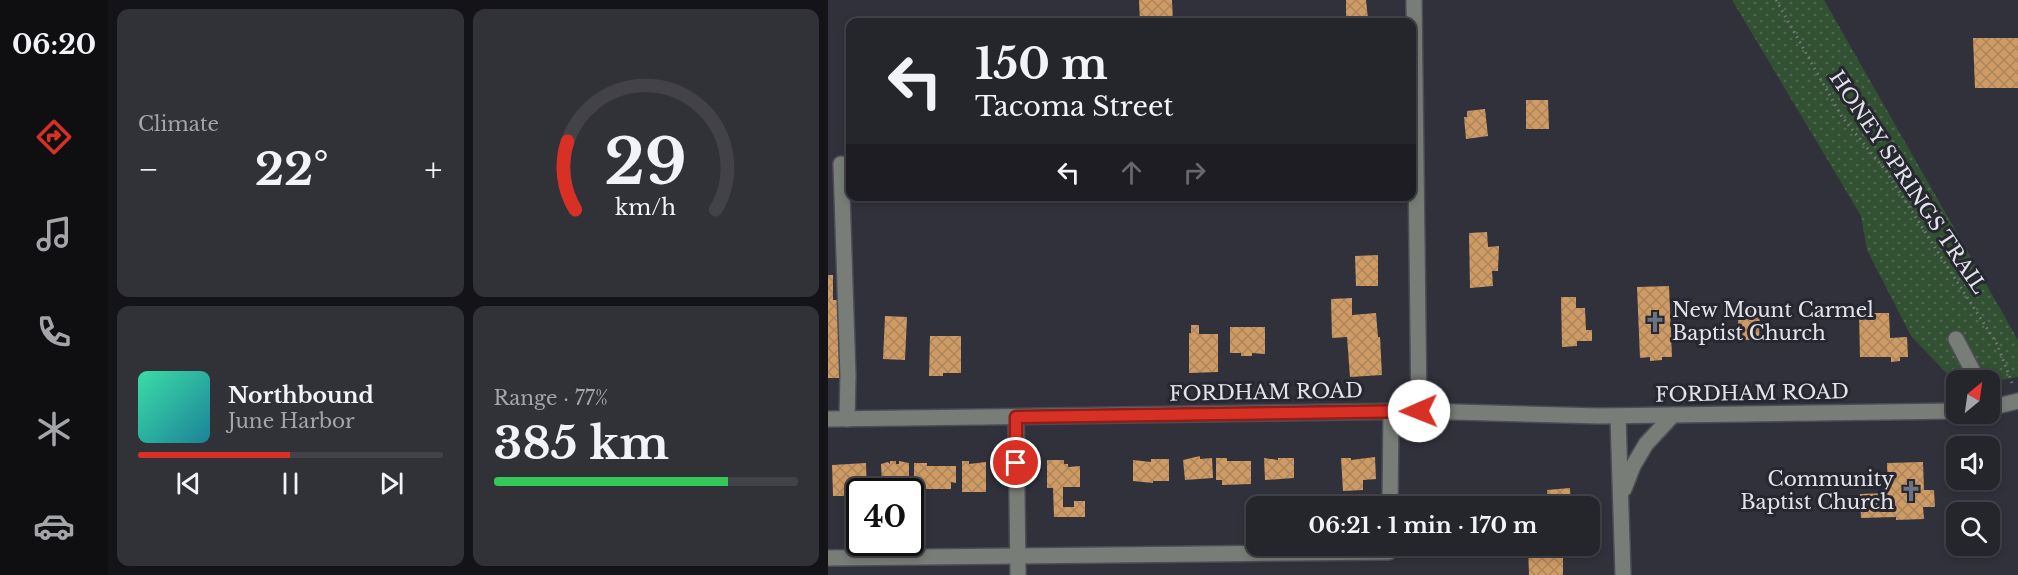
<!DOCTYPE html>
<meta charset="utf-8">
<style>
body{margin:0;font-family:"Libre Baskerville",serif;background:#313138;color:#f1f3f6;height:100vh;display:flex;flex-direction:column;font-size:22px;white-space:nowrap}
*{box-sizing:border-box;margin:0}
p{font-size:20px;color:#a3a5a9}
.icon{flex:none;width:33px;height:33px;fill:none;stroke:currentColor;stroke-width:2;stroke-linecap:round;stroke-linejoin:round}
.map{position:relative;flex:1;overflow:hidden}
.drawer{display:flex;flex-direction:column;gap:9px;padding:9px;background:#141418;width:720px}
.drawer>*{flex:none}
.banner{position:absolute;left:18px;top:18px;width:570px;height:183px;border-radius:12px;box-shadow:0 3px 9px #0003,0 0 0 2px #424248;background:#25252c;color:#f1f3f6;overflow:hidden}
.needle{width:39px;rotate:29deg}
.fabs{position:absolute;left:1118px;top:370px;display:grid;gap:12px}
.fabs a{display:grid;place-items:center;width:54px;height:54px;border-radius:12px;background:#25252c;box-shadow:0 3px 9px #0003,0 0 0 2px #424248;font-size:30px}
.speed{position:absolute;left:18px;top:478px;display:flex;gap:12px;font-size:30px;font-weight:700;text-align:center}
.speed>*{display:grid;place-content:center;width:78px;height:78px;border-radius:50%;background:#25252c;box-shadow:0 3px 9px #0003,0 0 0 2px #424248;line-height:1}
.speed .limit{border:3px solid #111;border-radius:9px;background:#fff;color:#111}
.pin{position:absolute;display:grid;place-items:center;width:51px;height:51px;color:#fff;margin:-26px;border:3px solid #fff;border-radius:50%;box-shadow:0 2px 6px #0007}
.me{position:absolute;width:66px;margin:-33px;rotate:269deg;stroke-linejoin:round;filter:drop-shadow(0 0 4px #0008)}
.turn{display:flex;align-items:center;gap:21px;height:126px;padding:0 30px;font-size:27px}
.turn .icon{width:78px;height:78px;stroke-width:2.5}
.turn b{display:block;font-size:42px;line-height:51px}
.lanes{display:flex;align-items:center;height:57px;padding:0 30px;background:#0003;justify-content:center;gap:30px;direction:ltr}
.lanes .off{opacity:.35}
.big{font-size:45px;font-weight:800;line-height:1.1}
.drawer .tile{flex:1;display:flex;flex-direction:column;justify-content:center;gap:9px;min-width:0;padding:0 21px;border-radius:12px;background:#313138}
.drawer .dial{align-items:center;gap:0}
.dial svg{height:156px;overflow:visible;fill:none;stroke:#424248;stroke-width:7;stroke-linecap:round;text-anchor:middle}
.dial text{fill:#f1f3f6;stroke:none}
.song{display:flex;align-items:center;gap:18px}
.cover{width:72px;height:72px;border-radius:9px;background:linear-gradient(135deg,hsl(160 70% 55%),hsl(190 70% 35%))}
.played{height:6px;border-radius:3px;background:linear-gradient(90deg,#d93025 50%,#424248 50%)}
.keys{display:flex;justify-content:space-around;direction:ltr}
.heat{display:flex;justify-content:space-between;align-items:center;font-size:33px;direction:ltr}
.charge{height:9px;border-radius:4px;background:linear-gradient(90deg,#34c759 77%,#424248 0)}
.drawer .tiles{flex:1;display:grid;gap:9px;grid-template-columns:repeat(2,1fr)}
.trip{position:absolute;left:418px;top:496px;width:354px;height:60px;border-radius:12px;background:#25252c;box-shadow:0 3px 9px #0003,0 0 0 2px #424248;font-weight:800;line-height:60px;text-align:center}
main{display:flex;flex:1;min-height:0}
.tab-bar{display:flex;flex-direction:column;width:108px;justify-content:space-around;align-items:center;background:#0f0f12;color:#a3a5a9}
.tab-bar .icon{width:42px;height:42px}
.tab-bar .active{color:#d93025}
.tab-bar b{font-size:27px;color:#f1f3f6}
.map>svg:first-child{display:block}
</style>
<main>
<nav class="tab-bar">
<b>06:20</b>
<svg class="icon active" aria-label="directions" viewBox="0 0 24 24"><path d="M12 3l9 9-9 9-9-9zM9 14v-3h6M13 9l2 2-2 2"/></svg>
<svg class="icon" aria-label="music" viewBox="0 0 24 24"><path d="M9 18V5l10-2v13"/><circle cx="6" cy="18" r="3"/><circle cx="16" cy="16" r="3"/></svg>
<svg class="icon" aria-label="phone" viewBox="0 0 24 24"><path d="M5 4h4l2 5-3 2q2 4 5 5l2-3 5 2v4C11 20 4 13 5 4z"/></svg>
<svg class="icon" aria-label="climate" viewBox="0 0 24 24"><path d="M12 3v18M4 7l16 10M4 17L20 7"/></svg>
<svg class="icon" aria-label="car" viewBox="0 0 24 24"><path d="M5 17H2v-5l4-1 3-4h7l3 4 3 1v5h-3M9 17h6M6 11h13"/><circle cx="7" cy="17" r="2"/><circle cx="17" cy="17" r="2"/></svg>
</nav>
<section class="drawer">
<div class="tiles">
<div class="tile"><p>Climate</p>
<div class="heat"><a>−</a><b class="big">22°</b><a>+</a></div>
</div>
<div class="tile dial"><svg viewBox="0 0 100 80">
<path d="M14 69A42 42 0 1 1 86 69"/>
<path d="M14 69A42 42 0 0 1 10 34" stroke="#d93025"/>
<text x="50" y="56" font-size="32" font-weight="700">29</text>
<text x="50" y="72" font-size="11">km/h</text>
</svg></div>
<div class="tile">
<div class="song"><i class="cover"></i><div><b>Northbound</b><p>June Harbor</p></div></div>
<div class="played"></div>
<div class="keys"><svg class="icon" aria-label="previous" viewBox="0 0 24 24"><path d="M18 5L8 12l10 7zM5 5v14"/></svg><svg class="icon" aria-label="pause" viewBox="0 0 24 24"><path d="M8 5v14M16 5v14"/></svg><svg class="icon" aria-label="next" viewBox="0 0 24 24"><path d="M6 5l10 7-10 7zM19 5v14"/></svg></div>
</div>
<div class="tile"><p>Range · 77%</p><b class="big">385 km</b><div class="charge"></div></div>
</div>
</section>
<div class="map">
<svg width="1190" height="575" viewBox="0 0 1190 575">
<defs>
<pattern id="park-dots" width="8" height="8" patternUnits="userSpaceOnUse" patternTransform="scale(1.5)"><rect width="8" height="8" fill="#325032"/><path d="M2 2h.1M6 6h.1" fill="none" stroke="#4f6950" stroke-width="1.8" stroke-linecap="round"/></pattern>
<pattern id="building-cross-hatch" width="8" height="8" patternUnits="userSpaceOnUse" patternTransform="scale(1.5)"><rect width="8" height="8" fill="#cf9b64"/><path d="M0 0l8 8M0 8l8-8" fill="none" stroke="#ac855c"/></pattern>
</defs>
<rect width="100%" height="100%" fill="#31313b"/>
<!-- park -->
<polygon fill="url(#park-dots)" points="904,0 996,0 1190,340 1190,377 1161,382 1128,381 1128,383 1083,336 1039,250 1033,216"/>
<!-- building -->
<g fill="url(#building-cross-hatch)">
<polygon points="311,0 344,0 345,22 312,22"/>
<polygon points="518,0 538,0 540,19 543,19 543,22 518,22"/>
<polygon points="1145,38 1190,38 1190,88 1147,88"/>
<polygon points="698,100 720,100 721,129 698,129"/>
<polygon points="657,109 660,136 638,139 636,117 639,117 639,111"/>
<polygon points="659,232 660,247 671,246 670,271 664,271 665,286 642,288 641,233"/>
<polygon points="550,255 550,286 528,286 527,256"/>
<polygon points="0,275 5,275 5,300 17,300 17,378 0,378"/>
<polygon points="841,286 844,357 834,357 834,360 822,361 822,357 812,358 809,287"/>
<polygon points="733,297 748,297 748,308 757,308 758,330 764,330 764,341 749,341 749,346 734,347"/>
<polygon points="524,298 524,315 548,313 550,337 552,337 554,375 522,377 519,337 504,338 503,299"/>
<polygon points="911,307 932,308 931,340 909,340"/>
<polygon points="1031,313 1061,313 1062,338 1079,337 1080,357 1072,357 1072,361 1063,362 1063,357 1032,357"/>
<polygon points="57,316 79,317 77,360 55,359"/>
<polygon points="363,325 371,325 371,334 390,334 390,372 361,373 361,333 363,333"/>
<polygon points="402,327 437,327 437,354 424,353 424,356 413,356 413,353 402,353"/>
<polygon points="102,336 133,336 133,373 115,373 115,376 101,376"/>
<polygon points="372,456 372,459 384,458 385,478 357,480 355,460"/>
<polygon points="547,457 548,479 535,480 535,490 515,491 513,458 523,458 523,460"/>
<polygon points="388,458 399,458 399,461 423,461 423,484 394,485 394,480 388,480"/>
<polygon points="436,458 450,460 450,458 466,458 466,478 437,480"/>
<polygon points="323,459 341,459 341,481 325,481 325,483 305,481 305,460 323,462"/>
<polygon points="219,460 236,460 236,464 240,464 240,467 252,466 252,487 235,487 235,507 246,507 246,501 257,501 257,517 226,517 225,488 219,488"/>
<polygon points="62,461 68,461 68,464 71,464 71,461 81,463 81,483 54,484 53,464 60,462 62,464"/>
<polygon points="134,461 141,461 141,464 158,462 158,492 134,492"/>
<polygon points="1095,462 1096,490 1106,490 1107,507 1095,507 1096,519 1068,520 1068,517 1033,518 1032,494 1060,493 1059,463"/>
<polygon points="38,463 39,492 32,492 32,500 21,501 20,496 5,496 4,465"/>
<polygon points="86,463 99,463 99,466 128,466 128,483 123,482 123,489 94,489 94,487 86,487"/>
<polygon points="742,488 743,507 720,507 719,490"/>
<polygon points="700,546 735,546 735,575 701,575"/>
</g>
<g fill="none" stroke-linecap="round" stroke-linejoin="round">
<defs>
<g id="minor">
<polyline points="586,0 591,411"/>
<polyline points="13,164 20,376 19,419"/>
<polyline points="1128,339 1150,381"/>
<polyline points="1161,408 1190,401"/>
<polyline points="790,416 795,575"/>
<polyline points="188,417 190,575"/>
<polyline points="0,419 591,411 771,416 1128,411"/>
<polyline points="796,489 805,466 818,444 845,415"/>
<polyline points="562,507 563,412"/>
<polyline points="0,558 561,552 561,546"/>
</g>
</defs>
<!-- minor casing -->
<use href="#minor" stroke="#4d4d57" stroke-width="18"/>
<!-- path -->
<polyline stroke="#777780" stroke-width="3" stroke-dasharray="1.5 4.5" stroke-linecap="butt" points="948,0 1014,117 1058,171 1169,344 1184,383"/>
<!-- minor -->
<use href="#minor" stroke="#797d78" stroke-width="15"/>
</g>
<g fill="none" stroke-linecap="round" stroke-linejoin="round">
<defs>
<polyline id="route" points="188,463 188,417 591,411"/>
</defs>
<!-- route casing -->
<use href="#route" stroke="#8d1f18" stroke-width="15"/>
<!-- route -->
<use href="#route" stroke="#d93025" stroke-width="10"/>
</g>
<!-- icons -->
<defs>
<symbol id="church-bare" viewBox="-9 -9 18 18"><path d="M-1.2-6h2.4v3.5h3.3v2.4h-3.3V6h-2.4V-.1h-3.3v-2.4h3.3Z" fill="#6b7280" stroke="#272731" stroke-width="2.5" paint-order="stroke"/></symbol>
</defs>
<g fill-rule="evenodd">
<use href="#church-bare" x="812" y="307" width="30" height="30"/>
<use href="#church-bare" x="1068" y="476" width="30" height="30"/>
</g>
<g text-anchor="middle" stroke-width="6" stroke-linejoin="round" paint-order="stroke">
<!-- street labels -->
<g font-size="20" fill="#e2e2e9" stroke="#272731">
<text transform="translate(1080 182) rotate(56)" y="7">HONEY SPRINGS TRAIL</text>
<text transform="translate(438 392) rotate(-1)" y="7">FORDHAM ROAD</text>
<text transform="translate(924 393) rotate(-1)" y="7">FORDHAM ROAD</text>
</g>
<!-- poi labels -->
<g font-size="20" fill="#e2e2e9" stroke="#272731" text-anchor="start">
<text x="844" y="317">New Mount Carmel<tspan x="844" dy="23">Baptist Church</tspan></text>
<text x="1066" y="486" text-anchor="end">Community<tspan x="1066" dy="23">Baptist Church</tspan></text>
</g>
</g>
</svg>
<div class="fabs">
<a><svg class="needle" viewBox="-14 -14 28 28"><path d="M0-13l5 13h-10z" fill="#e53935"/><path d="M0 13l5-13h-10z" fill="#a3a5a9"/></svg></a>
<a><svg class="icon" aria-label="sound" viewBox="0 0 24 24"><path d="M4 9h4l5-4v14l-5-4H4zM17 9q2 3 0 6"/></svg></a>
<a><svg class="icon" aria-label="search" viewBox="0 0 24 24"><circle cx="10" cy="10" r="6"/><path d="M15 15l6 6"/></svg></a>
</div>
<div class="speed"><div class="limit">40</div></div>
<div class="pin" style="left:188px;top:463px;background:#d93025"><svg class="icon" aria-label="arrive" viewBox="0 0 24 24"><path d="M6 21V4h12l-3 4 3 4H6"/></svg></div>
<svg class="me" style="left:591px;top:411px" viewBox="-20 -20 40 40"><circle r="19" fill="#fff"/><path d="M0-13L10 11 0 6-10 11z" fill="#d93025"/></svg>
<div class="trip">06:21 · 1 min · 170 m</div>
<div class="banner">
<div class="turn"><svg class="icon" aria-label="left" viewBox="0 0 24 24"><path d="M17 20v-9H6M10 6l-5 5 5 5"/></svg><div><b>150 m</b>Tacoma Street</div></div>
<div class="lanes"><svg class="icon" aria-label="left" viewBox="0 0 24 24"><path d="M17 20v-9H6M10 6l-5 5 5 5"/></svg><svg class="icon off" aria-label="ahead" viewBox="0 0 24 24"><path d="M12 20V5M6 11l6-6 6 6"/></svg><svg class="icon off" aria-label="right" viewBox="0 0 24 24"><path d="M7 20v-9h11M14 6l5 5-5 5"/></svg></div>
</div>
</div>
</main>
